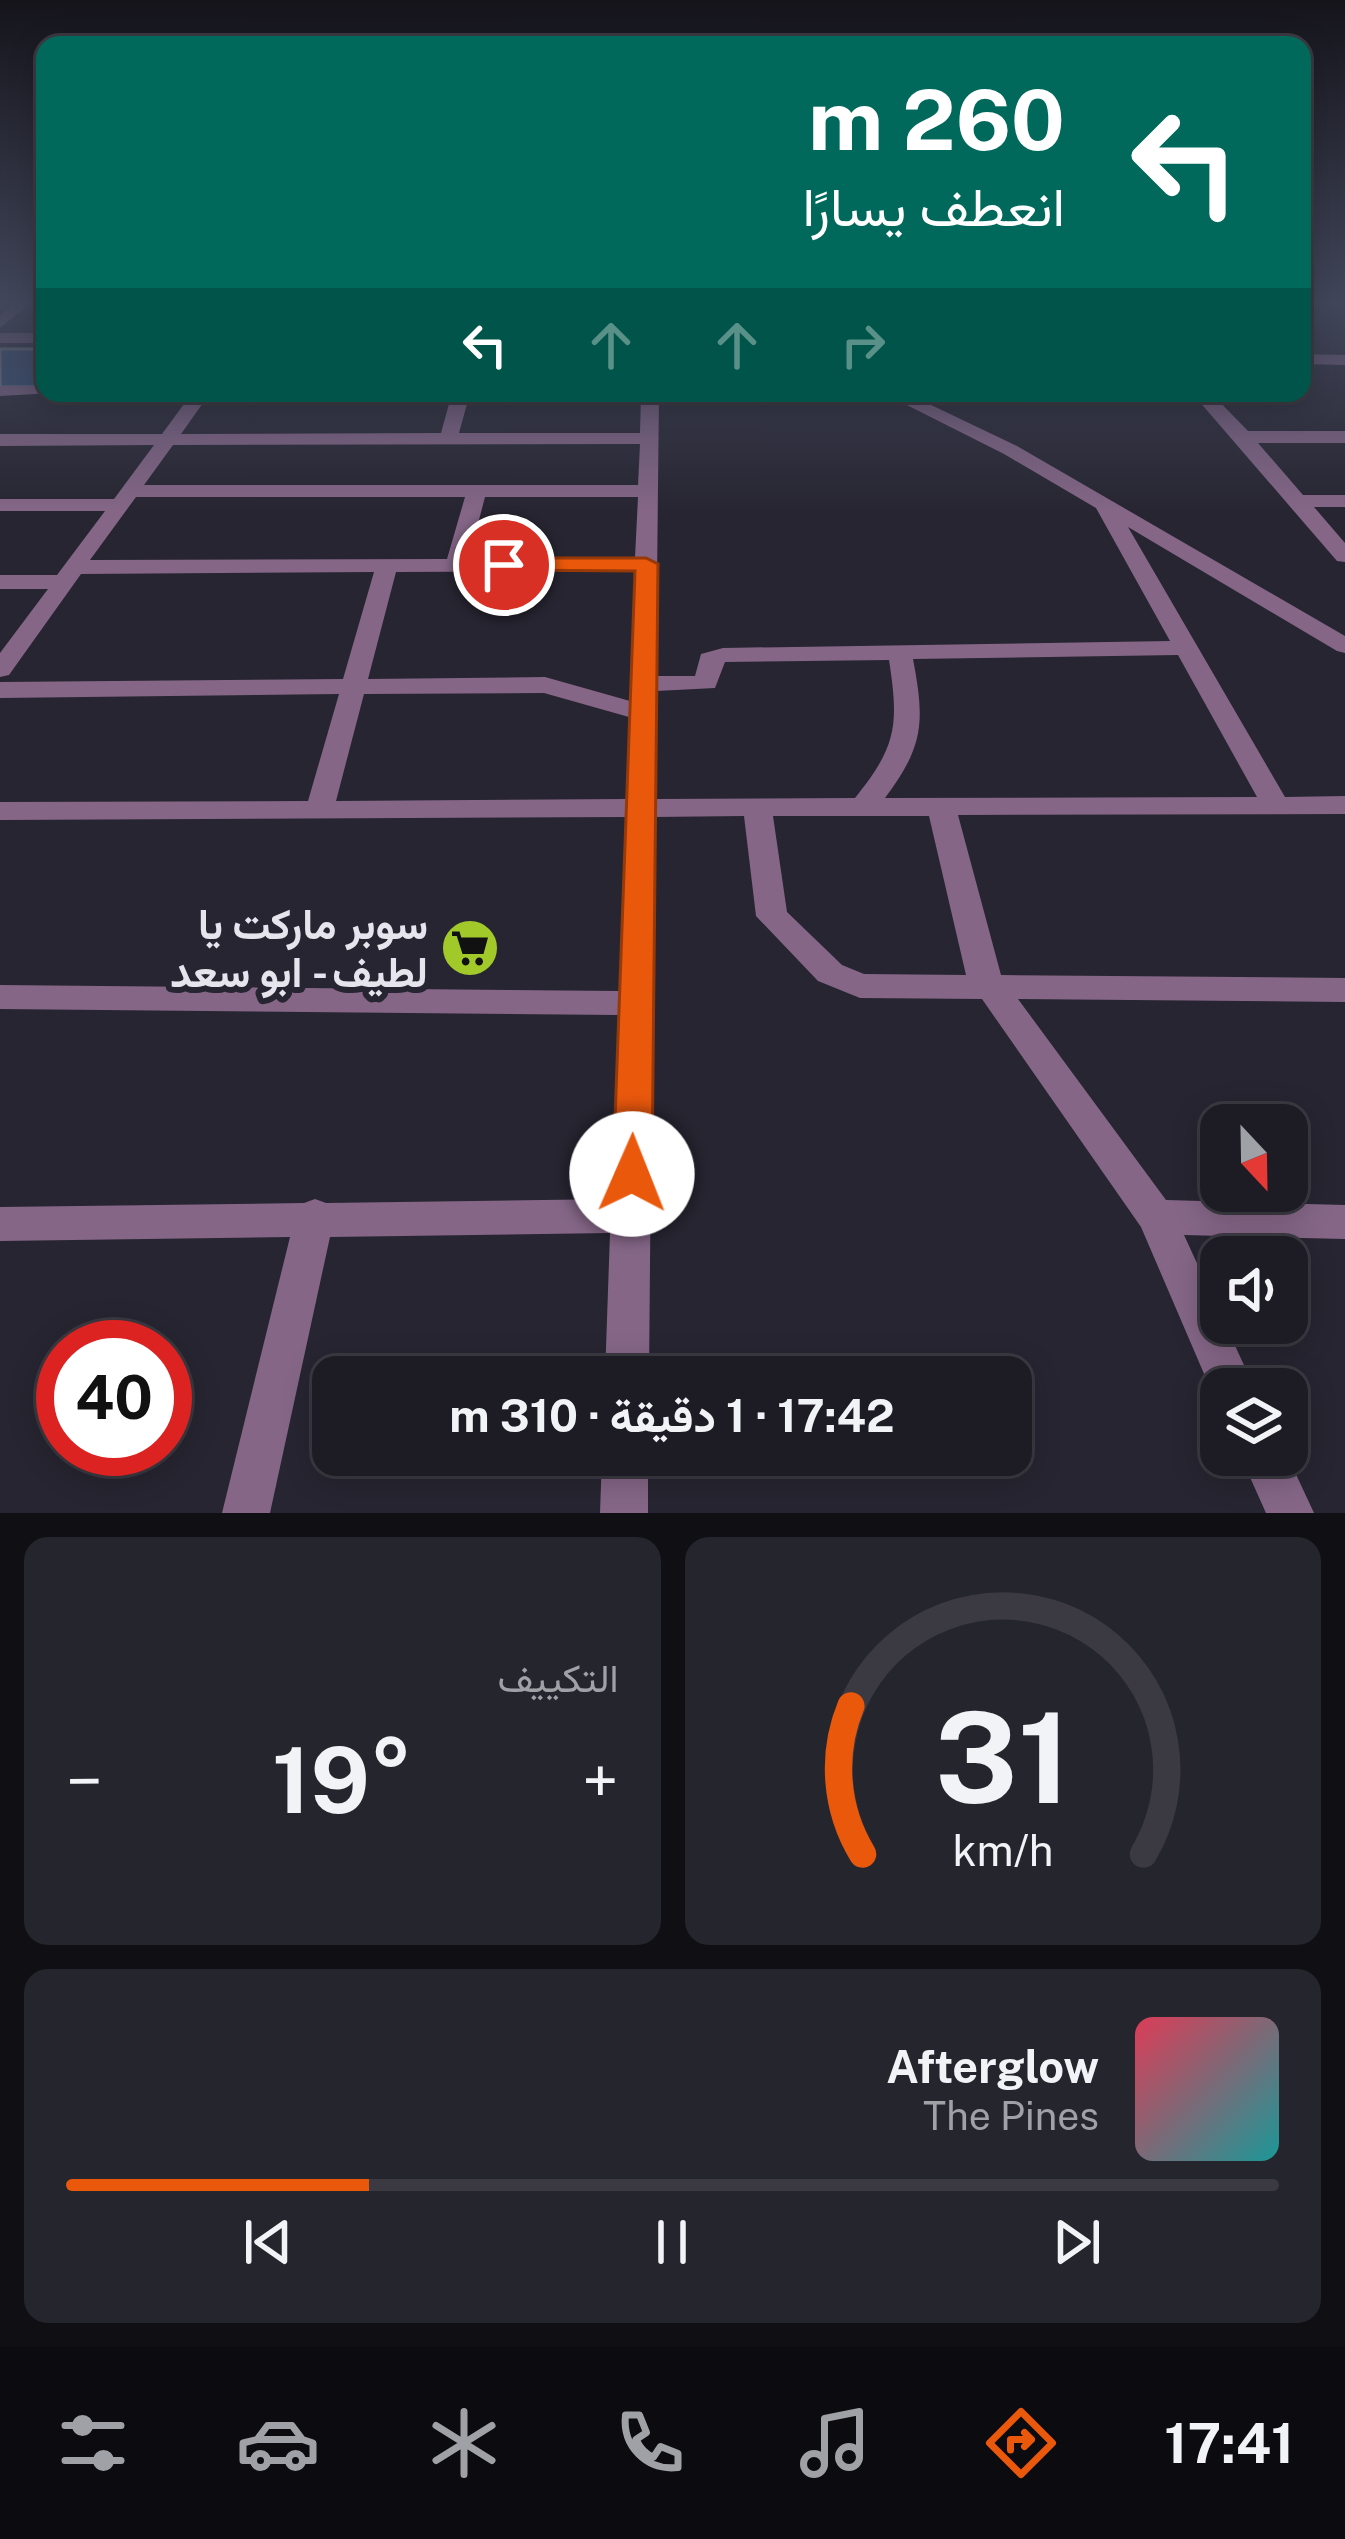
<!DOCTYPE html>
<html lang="ar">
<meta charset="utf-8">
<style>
body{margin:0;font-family:"Public Sans",Vazirmatn,sans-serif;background:#25252d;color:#f1f3f6;direction:rtl;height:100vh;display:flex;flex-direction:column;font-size:45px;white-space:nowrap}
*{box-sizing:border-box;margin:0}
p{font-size:39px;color:#a0a1a7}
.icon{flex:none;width:66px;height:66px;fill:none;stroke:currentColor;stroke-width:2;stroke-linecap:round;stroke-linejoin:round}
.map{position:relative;height:1513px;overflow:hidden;direction:ltr}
.drawer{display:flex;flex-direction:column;gap:24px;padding:24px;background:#100f14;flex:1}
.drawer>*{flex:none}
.guide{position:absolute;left:36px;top:36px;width:1275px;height:366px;border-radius:24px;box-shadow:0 6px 30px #0003,0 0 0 3px #3b3a42;direction:rtl;background:#00695c;color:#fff;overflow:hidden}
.needle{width:78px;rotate:158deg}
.controls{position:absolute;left:1200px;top:1104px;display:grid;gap:24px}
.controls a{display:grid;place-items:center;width:108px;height:108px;border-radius:24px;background:#1d1c25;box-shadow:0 6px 30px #0003,0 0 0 3px #3b3a42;font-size:60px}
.speed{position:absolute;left:36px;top:1320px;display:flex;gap:24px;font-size:60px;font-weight:700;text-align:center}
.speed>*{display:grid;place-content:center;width:156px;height:156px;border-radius:50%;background:#1d1c25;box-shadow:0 6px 30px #0003,0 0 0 3px #3b3a42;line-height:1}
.speed .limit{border:18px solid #d22;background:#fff;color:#111}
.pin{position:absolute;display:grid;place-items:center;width:102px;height:102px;color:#fff;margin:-51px;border:6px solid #fff;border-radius:50%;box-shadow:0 3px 12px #0007}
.me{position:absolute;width:132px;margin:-66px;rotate:1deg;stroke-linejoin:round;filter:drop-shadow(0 0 9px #0008)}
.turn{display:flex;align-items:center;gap:42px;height:252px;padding:0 48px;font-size:54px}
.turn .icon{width:156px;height:156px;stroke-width:2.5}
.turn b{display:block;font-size:84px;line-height:102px}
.lanes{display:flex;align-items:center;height:114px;padding:0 48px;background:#0003;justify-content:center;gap:60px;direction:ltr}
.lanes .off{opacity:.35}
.big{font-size:90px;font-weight:700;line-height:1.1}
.drawer .widget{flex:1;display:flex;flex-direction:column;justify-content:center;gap:18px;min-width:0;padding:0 42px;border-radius:24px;background:#25252d}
.drawer .dial{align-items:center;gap:0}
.dial svg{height:312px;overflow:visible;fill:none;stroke:#3b3a42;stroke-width:7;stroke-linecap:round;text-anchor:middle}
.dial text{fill:#f1f3f6;stroke:none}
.song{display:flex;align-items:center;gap:36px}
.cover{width:144px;height:144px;border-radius:18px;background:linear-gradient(135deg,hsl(350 70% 55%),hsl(180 70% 35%))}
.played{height:12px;border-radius:6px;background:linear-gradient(90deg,#ea580c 25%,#3b3a42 25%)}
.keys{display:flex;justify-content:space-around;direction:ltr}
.heat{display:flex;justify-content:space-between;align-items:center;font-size:66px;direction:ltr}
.drawer .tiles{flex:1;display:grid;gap:24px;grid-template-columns:1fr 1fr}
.widget:last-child{grid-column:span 2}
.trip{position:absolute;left:312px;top:1356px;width:720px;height:120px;border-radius:24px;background:#1d1c25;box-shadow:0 6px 30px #0003,0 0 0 3px #3b3a42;font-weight:700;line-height:120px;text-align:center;direction:rtl}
.dock{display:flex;height:192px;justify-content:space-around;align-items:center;background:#0c0b0f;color:#a0a1a7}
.dock .icon{width:84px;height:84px}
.dock .current{color:#ea580c}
.dock b{font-size:54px;color:#f1f3f6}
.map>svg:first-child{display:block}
</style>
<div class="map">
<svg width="1345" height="1513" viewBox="0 0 1345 1513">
<rect width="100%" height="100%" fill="#272531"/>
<!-- building -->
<rect fill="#34517a" stroke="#7c8491" stroke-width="3" x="0" y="349" width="45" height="38"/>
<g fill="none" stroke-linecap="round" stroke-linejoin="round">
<!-- minor -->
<g fill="#856687" fill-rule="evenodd">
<polygon points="17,301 33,301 0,328 0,315"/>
<rect x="0" y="333" width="45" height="10"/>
<polygon points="1302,354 1345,355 1345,365 1302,364"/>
<polygon points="0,386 45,386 45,393 52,393 0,396"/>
<path d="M192 393H210L181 434 441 433 452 393H470L459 433H640L641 393H659L656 676H695L701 654 723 648 1170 641 1096 508 1004 454 883 393H906L1017 446 1345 636V653L1337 651 1128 527 1285 797 1345 796V814L958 815 1001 975 1345 978V1002L1018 999 1166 1200 1345 1205V1239L1184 1235 1255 1389H1221V1405L1217 1404 1141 1227 982 999 860 998 818 981 756 916 744 816 654 817 649 1377H605L610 1233 330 1237 270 1513H222L290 1237 0 1241V1207L304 1203 315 1199 326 1203 612 1199 618 1015 0 1009V985L619 991 626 817 0 820V802L308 801 339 694 0 698V682L343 679 374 572 81 574 9 675 0 677V653L48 589H0V575H57L105 511H0V499H114L154 445 0 446V434H162ZM640 444 638 485H144L173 445ZM136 497H465L447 559 90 560ZM485 497H638L635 558H469ZM635 571 630 701 545 677 368 679 396 572ZM1178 655 1257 797 885 798C924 746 925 722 913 659ZM889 660C899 725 897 746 855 798L655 799 656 691 715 688 725 662ZM544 693 629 717 626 799 336 801 364 694ZM773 816H929L966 975 864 974 842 965 787 912Z"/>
<polygon points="1192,393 1211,393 1248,431 1345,431 1345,443 1258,443 1303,495 1345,495 1345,507 1314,507 1345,543 1345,562 1337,561"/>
<polygon points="602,1455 648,1455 648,1513 600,1513"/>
<polygon points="1240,1455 1287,1455 1314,1513 1266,1513"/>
</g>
</g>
<!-- sky -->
<linearGradient id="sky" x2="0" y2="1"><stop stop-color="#15141b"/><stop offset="0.59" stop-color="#41465a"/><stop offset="1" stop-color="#41465a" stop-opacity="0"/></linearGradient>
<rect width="1345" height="513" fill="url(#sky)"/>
<!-- route -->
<polygon fill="#ea580c" stroke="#983908" stroke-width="3" points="504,558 646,558 658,564 652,1174 646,1185 632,1190 619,1185 613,1174 635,571 496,570 493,565"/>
<!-- icons -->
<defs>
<symbol id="supermarket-disc" viewBox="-11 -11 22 22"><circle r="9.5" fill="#a1c92a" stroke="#272531"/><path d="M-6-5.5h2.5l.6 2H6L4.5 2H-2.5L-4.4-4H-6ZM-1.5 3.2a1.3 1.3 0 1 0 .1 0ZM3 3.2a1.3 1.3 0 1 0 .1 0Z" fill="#111"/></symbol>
</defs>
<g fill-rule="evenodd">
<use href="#supermarket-disc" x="437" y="915" width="66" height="66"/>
</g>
<g text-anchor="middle" stroke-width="12" stroke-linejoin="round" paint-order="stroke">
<!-- poi labels -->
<g font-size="42" font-weight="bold" fill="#e6e5ed" stroke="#272531" text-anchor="end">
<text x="428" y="939">سوبر ماركت يا<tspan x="428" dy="48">لطيف - ابو سعد</tspan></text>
</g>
</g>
</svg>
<div class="controls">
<a><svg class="needle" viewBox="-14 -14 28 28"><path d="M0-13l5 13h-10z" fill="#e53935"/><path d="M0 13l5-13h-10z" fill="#a0a1a7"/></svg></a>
<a><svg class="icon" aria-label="sound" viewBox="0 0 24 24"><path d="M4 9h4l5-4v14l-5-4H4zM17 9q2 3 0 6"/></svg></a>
<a><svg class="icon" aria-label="layers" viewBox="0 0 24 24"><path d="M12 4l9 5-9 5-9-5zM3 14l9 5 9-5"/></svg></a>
</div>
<div class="speed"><div class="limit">40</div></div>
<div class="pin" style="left:504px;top:565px;background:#d93025"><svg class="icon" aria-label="arrive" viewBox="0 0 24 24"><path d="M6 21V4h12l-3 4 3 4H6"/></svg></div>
<svg class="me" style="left:632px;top:1174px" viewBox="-20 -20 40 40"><circle r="19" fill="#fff"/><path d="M0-13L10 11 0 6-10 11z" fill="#ea580c"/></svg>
<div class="trip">17:42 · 1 دقيقة · 310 m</div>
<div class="guide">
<div class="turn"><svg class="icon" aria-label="left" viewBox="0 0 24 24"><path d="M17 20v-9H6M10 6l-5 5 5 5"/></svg><div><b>260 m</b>انعطف يسارًا</div></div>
<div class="lanes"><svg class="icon" aria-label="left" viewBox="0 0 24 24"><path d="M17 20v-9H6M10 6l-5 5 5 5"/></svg><svg class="icon off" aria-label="ahead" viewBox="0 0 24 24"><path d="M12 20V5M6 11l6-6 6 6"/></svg><svg class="icon off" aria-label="ahead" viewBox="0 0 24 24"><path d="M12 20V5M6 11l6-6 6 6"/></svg><svg class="icon off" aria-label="right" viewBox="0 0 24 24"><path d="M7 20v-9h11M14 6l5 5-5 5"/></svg></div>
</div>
</div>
<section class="drawer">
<div class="tiles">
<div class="widget dial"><svg viewBox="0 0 100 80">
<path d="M14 69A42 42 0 1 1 86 69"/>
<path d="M14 69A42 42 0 0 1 11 31" stroke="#ea580c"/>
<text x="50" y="56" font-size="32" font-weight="700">31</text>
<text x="50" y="72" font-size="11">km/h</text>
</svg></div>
<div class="widget"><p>التكييف</p>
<div class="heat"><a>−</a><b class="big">19°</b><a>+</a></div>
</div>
<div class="widget">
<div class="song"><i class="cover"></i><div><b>Afterglow</b><p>The Pines</p></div></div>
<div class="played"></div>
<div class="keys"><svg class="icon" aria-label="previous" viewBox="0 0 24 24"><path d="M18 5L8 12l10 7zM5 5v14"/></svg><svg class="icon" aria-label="pause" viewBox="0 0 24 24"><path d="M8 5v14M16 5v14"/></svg><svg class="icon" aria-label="next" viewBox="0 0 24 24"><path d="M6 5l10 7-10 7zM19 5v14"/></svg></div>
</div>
</div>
</section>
<nav class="dock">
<b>17:41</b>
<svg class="icon current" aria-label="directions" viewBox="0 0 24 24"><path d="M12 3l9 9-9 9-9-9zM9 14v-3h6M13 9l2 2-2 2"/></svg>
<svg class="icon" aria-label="music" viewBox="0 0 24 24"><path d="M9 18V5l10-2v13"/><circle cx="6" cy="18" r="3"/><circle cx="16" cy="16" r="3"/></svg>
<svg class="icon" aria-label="phone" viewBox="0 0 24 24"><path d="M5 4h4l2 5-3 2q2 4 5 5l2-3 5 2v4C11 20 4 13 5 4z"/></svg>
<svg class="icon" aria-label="climate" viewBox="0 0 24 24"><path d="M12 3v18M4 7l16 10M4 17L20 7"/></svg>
<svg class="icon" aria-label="car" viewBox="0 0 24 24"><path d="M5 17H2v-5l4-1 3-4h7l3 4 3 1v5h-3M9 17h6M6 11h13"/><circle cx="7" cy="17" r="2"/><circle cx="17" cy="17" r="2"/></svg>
<svg class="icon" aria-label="filters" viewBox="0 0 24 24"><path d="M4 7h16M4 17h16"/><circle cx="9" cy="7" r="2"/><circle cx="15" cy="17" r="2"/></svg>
</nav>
